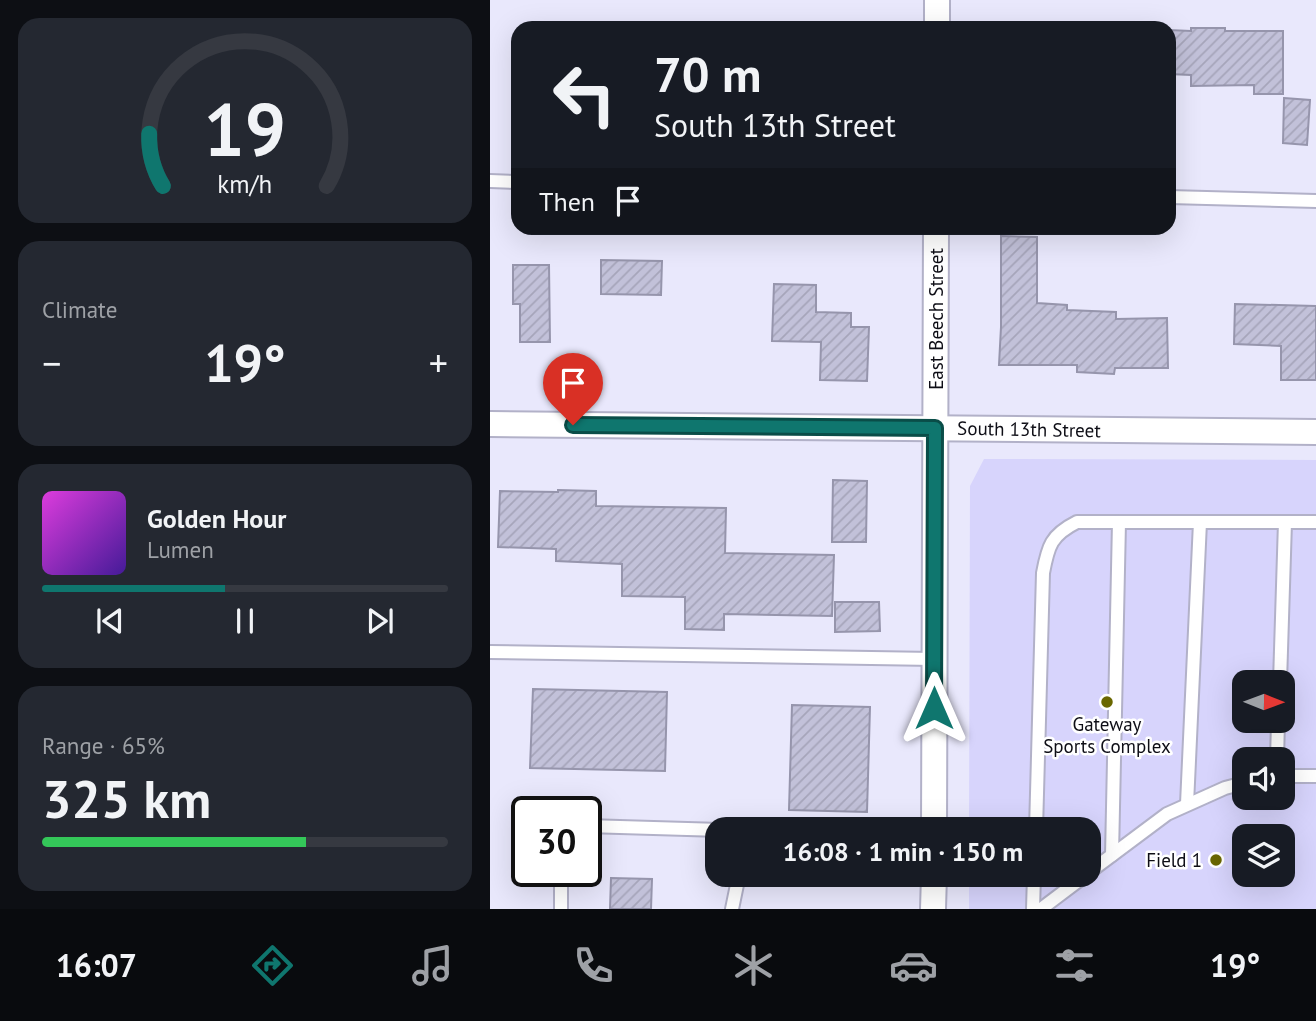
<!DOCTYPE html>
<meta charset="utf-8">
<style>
body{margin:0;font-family:"PT Sans",sans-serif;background:#242831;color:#f1f3f6;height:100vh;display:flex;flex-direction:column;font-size:26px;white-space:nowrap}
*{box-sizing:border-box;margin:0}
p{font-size:23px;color:#9ea1a6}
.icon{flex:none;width:38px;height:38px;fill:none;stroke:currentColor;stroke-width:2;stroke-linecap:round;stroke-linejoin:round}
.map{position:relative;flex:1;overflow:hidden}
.details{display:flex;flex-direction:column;gap:18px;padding:18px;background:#0d0f14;width:490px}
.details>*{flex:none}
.guide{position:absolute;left:21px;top:21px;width:665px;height:214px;border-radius:21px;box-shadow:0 7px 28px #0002;background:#171b24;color:#f1f3f6;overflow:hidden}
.needle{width:46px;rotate:91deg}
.fabs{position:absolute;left:742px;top:670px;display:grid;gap:14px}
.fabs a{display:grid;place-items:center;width:63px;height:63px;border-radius:14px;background:#171b24;box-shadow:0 7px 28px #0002;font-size:35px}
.speed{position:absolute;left:21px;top:796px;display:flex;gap:14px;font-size:35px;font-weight:700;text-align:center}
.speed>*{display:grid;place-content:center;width:91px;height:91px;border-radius:50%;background:#171b24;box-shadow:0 7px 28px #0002;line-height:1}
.speed .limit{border:4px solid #111;border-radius:10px;background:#fff;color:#111}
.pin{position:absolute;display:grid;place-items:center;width:60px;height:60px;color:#fff;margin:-72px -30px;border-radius:50% 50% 50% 0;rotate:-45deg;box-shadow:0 0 7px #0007}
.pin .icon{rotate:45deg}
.me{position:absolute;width:77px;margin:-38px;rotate:0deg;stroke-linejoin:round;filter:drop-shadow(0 0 5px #0008)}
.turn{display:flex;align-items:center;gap:24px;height:147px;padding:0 28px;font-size:32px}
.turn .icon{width:91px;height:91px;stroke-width:2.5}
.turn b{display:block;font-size:49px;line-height:60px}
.then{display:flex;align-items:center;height:66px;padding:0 28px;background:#0003;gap:14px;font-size:26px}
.big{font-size:52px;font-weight:600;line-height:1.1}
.details .widget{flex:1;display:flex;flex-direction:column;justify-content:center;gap:10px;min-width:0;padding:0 24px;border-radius:21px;background:#242831}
.details .dial{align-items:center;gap:0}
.dial svg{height:182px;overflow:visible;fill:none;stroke:#363941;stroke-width:7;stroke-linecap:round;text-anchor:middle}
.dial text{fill:#f1f3f6;stroke:none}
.song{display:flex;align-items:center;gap:21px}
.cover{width:84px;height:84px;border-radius:10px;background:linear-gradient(135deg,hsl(300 70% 55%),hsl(260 70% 35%))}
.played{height:7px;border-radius:4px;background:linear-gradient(90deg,#0f766e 45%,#363941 45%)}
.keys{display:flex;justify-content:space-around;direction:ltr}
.heat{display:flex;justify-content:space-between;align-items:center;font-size:38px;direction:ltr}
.charge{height:10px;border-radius:5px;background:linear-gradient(90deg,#34c759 65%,#363941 0)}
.trip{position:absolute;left:215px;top:817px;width:396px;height:70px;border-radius:21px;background:#171b24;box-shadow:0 7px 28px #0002;font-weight:600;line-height:70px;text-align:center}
.dock{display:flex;height:112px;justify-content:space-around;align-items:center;background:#090b0e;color:#9ea1a6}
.dock .icon{width:49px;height:49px}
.dock .on{color:#0f766e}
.dock b{font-size:32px;color:#f1f3f6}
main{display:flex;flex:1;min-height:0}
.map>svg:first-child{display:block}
</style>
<main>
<section class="details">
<div class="widget dial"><svg viewBox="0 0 100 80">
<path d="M14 69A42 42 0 1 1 86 69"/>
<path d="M14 69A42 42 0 0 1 8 46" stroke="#0f766e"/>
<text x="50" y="56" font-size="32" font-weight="700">19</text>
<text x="50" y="72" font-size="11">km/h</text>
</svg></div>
<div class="widget"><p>Climate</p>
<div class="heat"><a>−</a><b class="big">19°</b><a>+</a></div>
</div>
<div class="widget">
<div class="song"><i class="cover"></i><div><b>Golden Hour</b><p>Lumen</p></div></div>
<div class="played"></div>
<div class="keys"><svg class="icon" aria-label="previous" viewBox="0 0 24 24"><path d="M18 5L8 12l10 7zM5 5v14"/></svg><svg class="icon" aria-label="pause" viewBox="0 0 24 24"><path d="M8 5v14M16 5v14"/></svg><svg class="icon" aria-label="next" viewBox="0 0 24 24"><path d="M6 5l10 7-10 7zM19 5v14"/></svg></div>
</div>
<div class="widget"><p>Range · 65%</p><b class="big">325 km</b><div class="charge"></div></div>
</section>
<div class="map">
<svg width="826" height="909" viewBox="0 0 826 909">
<defs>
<pattern id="building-hatch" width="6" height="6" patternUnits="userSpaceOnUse" patternTransform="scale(1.75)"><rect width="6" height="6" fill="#c2c1d9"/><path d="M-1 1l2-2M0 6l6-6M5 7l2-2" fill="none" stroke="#a6a5ba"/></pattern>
</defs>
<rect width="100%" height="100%" fill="#e9e8fc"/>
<!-- pitch -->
<path fill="#d7d4fc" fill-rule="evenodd" d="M494 459 826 460V909H479V875H598V830L479 829 480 486ZM754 682H793V721H754ZM754 760H793V798H754ZM754 836H793V875H754Z"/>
<!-- building -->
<g fill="url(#building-hatch)" stroke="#9695ac" stroke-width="2">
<polygon points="701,28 735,28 735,31 793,31 793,94 764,94 764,85 701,86 701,75 679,74 679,30 701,31"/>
<polygon points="794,98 820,100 817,145 793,143"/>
<polygon points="511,236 547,237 547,303 577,305 577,310 626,312 626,319 677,318 678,368 625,368 624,374 587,372 587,365 509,365 511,327"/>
<polygon points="111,260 172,261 171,295 111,294"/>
<polygon points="23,265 59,265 60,342 30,342 30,304 23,304"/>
<polygon points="284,284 326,285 326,312 361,313 361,327 379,327 377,381 330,380 331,342 282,341"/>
<polygon points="745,304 826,306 826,380 791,380 791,346 744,344"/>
<polygon points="343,480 377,481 376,542 342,542"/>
<polygon points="68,490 106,491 106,506 236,508 235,553 344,555 342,616 234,614 234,630 195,629 195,597 132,596 132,564 66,561 66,549 8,547 10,491 68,492"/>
<polygon points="345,602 389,602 390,631 345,632"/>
<polygon points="43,689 177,692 175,771 40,768"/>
<polygon points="302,705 380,707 377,812 299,810"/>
<polygon points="121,878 162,879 161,909 120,909"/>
</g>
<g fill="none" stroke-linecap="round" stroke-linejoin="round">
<defs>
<g id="lane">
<polyline points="0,181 28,182"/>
<polyline points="679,197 826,201"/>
<polyline points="0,652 444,659"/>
<polyline points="790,682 795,522"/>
<polyline points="787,760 788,721"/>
<polyline points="793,776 826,776"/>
<polyline points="697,804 710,522"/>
<polyline points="96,826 231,830"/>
<path d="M546 830 553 573C558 546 561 535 587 522H826"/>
<polyline points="622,855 629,522"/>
<polyline points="598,873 677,814 735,788 754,783"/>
<polyline points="250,877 444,878"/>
<polyline points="71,909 71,872"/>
<polyline points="242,909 249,875"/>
<polyline points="543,909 544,875"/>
<polyline points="551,909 596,875"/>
</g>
<g id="street">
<polyline points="447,28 447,0"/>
<polyline points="0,424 826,432"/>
<polyline points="444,830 446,228"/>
<polyline points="443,909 444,875"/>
</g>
</defs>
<!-- lane casing -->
<use href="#lane" stroke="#b2b1c8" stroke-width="16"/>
<!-- street casing -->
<use href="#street" stroke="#b2b1c8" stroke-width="28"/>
<!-- lane -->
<use href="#lane" stroke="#fff" stroke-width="12"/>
<!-- street -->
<use href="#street" stroke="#fff" stroke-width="24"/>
</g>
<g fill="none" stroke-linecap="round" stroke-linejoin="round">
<defs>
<polyline id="route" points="83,425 445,428 444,708"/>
</defs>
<!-- route casing -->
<use href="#route" stroke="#0a4d48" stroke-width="18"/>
<!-- route -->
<use href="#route" stroke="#0f766e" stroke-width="12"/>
</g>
<!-- markers -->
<g fill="#6a6700" stroke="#fff" stroke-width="2.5">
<circle cx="617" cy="702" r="7"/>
<circle cx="726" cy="860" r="7"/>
</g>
<g text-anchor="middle" stroke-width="5" stroke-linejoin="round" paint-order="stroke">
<!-- street labels -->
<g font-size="19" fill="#0e0e16" stroke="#fff">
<text transform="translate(446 319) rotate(-90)" y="7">East Beech Street</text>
<text transform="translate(539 429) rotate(1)" y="7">South 13th Street</text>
</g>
<!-- poi labels -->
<g font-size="19" fill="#0e0e16" stroke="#fff">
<text x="617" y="731">Gateway<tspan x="617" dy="22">Sports Complex</tspan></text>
<text x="712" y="867" text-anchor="end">Field 1</text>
</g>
</g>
</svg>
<div class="fabs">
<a><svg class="needle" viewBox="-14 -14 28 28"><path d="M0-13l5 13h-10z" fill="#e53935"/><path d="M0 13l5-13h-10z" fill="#9ea1a6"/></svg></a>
<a><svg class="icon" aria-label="sound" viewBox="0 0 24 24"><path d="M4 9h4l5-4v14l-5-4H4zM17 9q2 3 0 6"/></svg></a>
<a><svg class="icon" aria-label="layers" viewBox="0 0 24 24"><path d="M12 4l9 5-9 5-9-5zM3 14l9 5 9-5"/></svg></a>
</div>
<div class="speed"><div class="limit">30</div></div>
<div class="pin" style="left:83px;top:425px;background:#d93025"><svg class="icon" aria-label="arrive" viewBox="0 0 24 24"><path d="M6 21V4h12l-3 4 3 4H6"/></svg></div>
<svg class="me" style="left:444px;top:708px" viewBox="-20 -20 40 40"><path d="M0-17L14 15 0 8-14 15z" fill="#0f766e" stroke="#fff" stroke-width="4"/></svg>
<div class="trip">16:08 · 1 min · 150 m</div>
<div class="guide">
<div class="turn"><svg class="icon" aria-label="left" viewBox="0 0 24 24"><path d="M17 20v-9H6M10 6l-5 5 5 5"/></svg><div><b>70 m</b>South 13th Street</div></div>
<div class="then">Then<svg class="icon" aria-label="arrive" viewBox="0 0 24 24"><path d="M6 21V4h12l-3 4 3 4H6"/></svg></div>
</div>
</div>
</main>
<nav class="dock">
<b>16:07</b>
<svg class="icon on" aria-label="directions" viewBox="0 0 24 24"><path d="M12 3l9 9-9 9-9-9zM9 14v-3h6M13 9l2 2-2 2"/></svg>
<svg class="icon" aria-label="music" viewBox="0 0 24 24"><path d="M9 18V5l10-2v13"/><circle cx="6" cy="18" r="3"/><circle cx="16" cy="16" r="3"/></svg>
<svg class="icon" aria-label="phone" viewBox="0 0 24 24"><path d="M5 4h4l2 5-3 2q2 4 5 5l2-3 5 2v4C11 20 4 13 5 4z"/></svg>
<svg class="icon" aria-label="climate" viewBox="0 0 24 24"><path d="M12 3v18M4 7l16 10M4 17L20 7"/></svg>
<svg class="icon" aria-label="car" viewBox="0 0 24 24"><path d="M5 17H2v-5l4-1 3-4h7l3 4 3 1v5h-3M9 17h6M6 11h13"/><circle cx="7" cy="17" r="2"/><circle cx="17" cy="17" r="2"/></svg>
<svg class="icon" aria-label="filters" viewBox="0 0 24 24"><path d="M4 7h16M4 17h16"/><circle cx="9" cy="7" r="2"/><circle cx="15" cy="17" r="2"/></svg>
<b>19°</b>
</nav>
